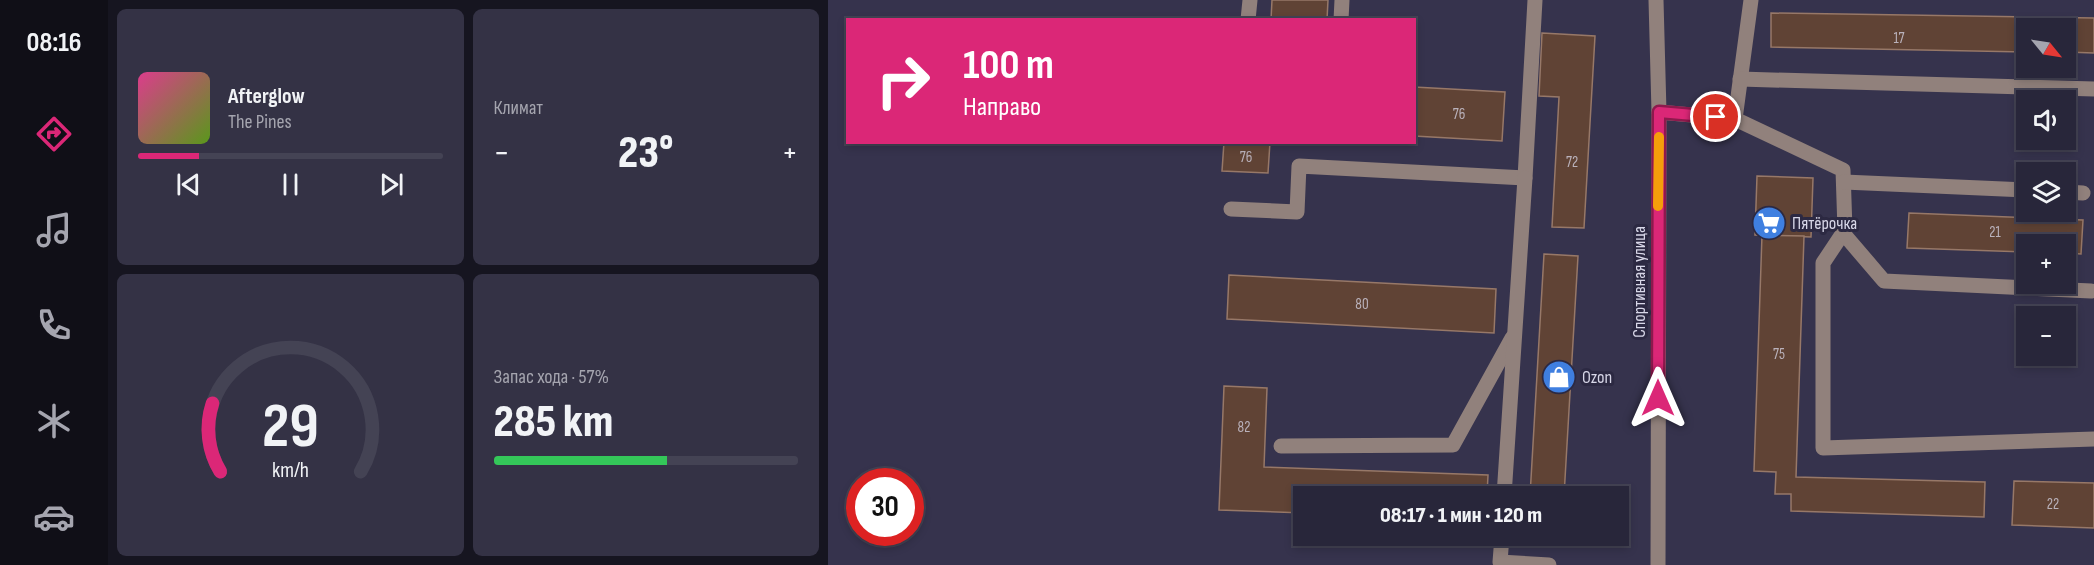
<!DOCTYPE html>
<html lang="ru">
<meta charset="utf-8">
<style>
body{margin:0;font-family:"Sofia Sans Condensed",sans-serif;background:#343245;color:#f1f3f6;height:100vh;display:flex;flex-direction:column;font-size:22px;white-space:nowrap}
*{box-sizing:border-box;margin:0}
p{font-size:20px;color:#a5a5af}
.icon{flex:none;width:33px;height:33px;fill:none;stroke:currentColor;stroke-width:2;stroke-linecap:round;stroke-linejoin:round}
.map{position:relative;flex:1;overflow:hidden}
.sheet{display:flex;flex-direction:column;gap:9px;padding:9px;background:#161520;width:720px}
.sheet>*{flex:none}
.hud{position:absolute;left:18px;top:18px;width:570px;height:126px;border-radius:0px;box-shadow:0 3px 9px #0003,0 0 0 2px #444354;background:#db2777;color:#fff;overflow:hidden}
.needle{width:39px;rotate:120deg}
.controls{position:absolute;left:1188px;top:18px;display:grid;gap:12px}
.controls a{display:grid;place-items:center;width:60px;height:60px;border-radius:0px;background:#28263a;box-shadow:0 3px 9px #0003,0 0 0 2px #444354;font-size:30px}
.speed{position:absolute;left:18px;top:468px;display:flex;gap:12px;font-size:30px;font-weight:700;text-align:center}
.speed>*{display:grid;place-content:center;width:78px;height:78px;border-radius:50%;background:#28263a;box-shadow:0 3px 9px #0003,0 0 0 2px #444354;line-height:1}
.speed .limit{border:9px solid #d22;background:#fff;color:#111}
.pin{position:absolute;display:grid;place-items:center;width:51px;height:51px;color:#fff;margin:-26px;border:3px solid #fff;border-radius:50%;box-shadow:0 2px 6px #0007}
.me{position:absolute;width:66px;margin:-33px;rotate:0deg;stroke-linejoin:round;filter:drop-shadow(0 0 4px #0008)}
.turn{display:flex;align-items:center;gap:21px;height:126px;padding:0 18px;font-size:27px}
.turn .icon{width:78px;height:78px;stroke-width:2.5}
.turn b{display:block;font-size:42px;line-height:51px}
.big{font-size:45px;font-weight:800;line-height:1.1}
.sheet .widget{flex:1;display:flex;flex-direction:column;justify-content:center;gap:9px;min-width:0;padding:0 21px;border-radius:9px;background:#343245}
.sheet .dial{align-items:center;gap:0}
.dial svg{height:156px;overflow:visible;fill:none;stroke:#444354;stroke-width:7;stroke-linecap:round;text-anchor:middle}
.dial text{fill:#f1f3f6;stroke:none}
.song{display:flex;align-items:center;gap:18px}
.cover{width:72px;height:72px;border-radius:9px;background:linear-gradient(135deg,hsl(330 70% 55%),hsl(90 70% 35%))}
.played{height:6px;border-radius:3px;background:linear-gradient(90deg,#db2777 20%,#444354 20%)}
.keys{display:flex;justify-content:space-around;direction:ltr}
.heat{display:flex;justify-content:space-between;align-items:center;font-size:33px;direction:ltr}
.charge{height:9px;border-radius:4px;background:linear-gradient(90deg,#34c759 57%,#444354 0)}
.sheet .tiles{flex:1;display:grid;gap:9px;grid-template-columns:repeat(2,1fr)}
.trip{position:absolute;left:465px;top:486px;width:336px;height:60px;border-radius:0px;background:#28263a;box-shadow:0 3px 9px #0003,0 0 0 2px #444354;font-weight:800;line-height:60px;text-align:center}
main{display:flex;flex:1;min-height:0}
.tabs{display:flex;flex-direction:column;width:108px;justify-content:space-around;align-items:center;background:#100f17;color:#a5a5af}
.tabs .icon{width:42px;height:42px}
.tabs .current{color:#db2777}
.tabs b{font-size:27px;color:#f1f3f6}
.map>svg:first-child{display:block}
</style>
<main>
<nav class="tabs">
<b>08:16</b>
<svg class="icon current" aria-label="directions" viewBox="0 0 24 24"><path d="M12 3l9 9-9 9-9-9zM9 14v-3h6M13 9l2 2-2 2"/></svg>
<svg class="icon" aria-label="music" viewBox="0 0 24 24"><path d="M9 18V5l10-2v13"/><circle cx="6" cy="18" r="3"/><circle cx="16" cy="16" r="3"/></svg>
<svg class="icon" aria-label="phone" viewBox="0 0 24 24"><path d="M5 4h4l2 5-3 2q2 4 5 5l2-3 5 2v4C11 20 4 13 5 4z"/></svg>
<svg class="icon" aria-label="climate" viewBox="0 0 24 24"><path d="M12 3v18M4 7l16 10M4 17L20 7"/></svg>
<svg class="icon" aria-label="car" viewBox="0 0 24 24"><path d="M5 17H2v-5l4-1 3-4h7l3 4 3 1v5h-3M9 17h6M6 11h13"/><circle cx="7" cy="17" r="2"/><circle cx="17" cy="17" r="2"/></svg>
</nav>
<section class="sheet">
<div class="tiles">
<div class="widget">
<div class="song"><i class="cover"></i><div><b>Afterglow</b><p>The Pines</p></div></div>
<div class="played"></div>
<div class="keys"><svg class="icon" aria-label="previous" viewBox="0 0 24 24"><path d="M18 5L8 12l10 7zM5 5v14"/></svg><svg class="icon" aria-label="pause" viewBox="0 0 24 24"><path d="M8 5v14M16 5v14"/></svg><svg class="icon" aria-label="next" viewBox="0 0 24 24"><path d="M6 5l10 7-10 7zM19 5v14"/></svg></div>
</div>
<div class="widget"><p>Климат</p>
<div class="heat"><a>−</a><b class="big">23°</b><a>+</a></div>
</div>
<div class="widget dial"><svg viewBox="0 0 100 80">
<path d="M14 69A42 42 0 1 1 86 69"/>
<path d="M14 69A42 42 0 0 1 10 34" stroke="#db2777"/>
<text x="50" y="56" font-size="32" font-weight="700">29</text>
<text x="50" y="72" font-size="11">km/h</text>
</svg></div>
<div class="widget"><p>Запас хода · 57%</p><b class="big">285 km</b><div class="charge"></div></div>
</div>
</section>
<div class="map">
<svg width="1266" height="565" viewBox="0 0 1266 565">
<rect width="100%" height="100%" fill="#36334d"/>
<!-- building -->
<g fill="#604335" stroke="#977868" stroke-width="1.5">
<polygon points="444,0 500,0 499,20 443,20"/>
<polygon points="943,13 1266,18 1266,53 1238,52 1238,28 1198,28 1198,52 943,47"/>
<polygon points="714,33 767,36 756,228 724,227 731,97 711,96"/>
<polygon points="586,87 677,92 674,141 586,136"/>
<polygon points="396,142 442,142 440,173 394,171"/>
<polygon points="929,176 985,178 983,237 927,235"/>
<polygon points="1081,213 1255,220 1253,254 1238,253 1238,244 1198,244 1198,252 1079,248"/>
<polygon points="934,235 976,236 968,477 1157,482 1156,517 963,511 963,494 947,494 948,472 926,471"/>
<polygon points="716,254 750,256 736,496 702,496"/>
<polygon points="401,275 668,289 666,333 399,319"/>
<polygon points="396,386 439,388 436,467 660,475 659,496 476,496 476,513 391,510"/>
<polygon points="1186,481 1266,483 1266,528 1184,525"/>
</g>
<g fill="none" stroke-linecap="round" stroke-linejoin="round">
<!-- minor -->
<g stroke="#91817c" stroke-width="15">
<polyline points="828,0 831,112 830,565"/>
<polyline points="923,0 907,119 1015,170 1017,230 995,263 995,448 1266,439"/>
<polyline points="420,20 422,0"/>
<polyline points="513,20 514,0"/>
<polyline points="912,79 1266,89"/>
<polyline points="831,112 907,119"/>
<polyline points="1016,182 1198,190"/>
<polyline points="1238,192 1255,193"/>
<polyline points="403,209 469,212 471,166 697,178 707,0"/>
<polyline points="1015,233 1056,281 1263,291"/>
<polyline points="453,446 625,445 684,338"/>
<polyline points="676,496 697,178"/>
<polyline points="674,536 672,562 721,565"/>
</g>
</g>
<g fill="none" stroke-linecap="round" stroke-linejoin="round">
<defs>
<polyline id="route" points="830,398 831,112 888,117"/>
</defs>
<!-- route casing -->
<use href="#route" stroke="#8e194d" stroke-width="15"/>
<!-- route -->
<use href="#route" stroke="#db2777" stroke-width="10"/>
<!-- slow -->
<polyline stroke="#f59e0b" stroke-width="10" points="830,206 831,137"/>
</g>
<!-- icons -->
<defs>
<symbol id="supermarket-disc" viewBox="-11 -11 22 22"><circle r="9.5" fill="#3f7fe0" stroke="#2c2942"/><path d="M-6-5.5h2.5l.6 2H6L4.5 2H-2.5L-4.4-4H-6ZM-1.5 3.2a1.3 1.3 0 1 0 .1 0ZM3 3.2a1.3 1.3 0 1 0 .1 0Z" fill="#fff"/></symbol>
<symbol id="shop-disc" viewBox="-11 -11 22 22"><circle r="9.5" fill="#3f7fe0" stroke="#2c2942"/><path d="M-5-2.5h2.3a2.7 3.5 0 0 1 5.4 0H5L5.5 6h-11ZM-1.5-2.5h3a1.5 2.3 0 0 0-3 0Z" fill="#fff"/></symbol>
</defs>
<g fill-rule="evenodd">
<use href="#supermarket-disc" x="922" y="204" width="38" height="38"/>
<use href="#shop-disc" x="712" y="358" width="38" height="38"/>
</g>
<g text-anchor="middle" stroke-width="6" stroke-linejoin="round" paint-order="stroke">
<!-- number labels -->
<g font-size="15" fill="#bab2bb">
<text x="1071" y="43">17</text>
<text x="631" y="119">76</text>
<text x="418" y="162">76</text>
<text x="744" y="167">72</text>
<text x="1167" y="237">21</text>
<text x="534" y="309">80</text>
<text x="951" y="359">75</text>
<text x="416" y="432">82</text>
<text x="1225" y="509">22</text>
</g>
<!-- poi labels -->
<g font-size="18" fill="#d8d7e8" stroke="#2c2942" text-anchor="start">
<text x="964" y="229">Пятёрочка</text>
<text x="754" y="383">Ozon</text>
</g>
<!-- street labels -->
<g font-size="18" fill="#d8d7e8" stroke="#2c2942">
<text transform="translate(811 282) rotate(-90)" y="6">Спортивная улица</text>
</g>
</g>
</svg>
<div class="controls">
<a><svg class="needle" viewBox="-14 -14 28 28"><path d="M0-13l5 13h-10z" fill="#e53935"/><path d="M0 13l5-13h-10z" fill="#a5a5af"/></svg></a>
<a><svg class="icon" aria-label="sound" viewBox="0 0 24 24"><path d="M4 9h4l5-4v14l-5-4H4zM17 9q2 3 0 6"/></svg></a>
<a><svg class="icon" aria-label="layers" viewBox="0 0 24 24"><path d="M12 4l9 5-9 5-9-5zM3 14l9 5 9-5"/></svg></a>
<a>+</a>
<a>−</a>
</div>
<div class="speed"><div class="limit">30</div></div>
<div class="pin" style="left:888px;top:117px;background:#d93025"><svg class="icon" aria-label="arrive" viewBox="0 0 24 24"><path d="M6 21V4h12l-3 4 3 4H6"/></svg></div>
<svg class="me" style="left:830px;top:398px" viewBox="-20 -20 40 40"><path d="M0-17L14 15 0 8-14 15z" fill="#db2777" stroke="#fff" stroke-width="4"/></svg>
<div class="trip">08:17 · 1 мин · 120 m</div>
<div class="hud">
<div class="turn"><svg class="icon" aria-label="right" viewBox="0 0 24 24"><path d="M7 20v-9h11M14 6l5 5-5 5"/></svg><div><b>100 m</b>Направо</div></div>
</div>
</div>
</main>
